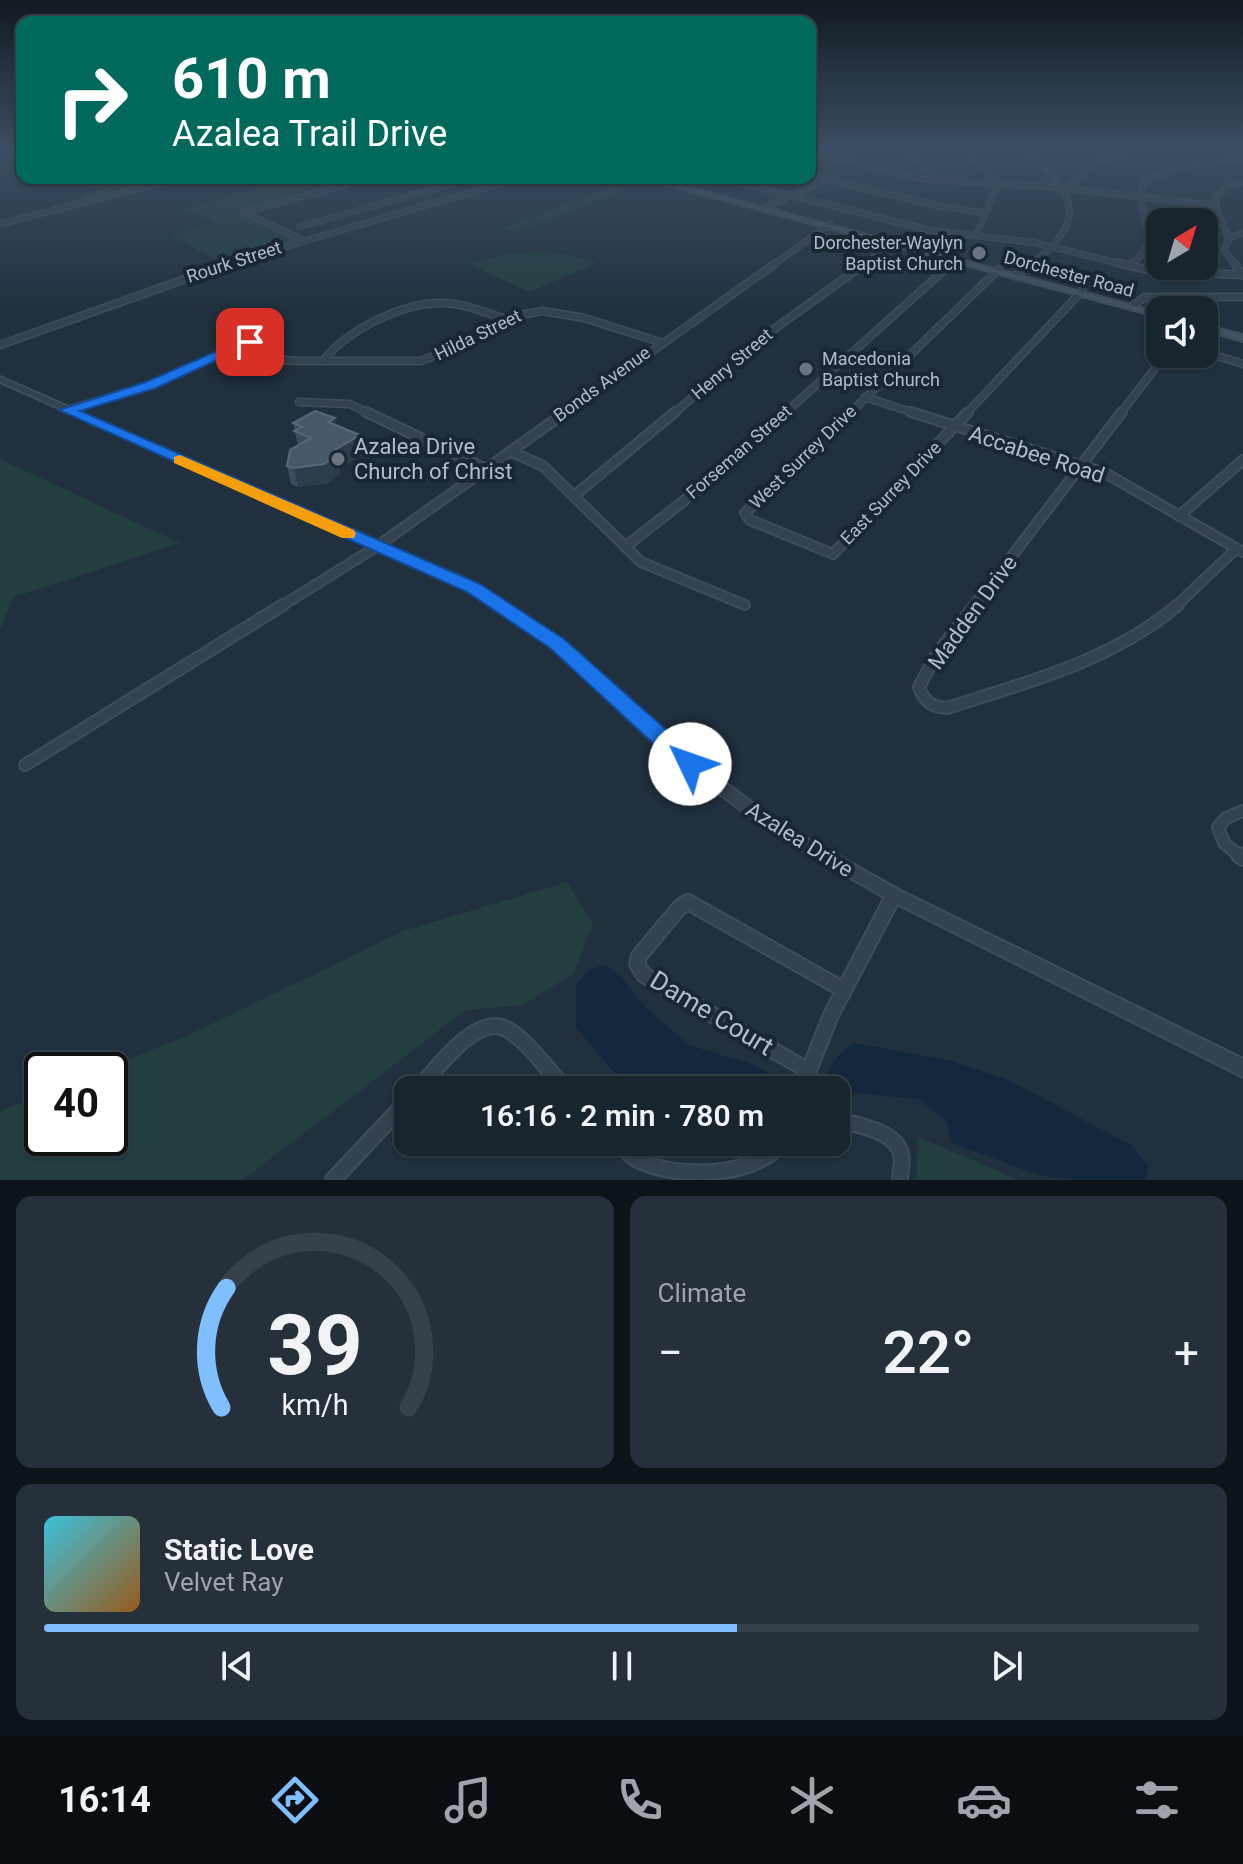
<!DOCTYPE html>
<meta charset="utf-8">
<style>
body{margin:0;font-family:Roboto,sans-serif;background:#25303a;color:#f1f3f6;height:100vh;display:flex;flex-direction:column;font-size:30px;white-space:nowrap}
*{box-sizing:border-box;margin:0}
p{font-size:26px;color:#9fa4aa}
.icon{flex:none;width:44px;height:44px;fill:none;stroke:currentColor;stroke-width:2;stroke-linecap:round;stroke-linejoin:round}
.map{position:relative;height:1180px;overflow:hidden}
.sheet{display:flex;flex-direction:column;gap:16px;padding:16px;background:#0d1419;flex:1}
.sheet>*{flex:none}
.guide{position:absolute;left:16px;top:16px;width:800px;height:168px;border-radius:16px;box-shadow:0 2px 6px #0004,0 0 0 2px #36414a;background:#00695c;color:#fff;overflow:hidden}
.needle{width:52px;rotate:38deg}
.tools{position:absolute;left:1146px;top:208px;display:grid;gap:16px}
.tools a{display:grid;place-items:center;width:72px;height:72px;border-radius:16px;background:#18242e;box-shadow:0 2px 6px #0004,0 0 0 2px #36414a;font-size:40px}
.speed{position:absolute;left:24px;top:1052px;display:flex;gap:16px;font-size:40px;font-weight:700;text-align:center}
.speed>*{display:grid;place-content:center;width:104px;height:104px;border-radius:50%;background:#18242e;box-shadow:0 2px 6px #0004,0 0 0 2px #36414a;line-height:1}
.speed .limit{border:4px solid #111;border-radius:12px;background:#fff;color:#111}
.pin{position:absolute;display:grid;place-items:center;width:68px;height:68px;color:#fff;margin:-34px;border-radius:16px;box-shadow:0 4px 12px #0006}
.me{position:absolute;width:88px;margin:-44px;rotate:312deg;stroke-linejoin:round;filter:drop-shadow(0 0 6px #0008)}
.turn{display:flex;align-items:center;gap:28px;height:168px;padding:0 24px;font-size:36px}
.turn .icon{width:104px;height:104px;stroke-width:2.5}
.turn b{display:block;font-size:56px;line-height:68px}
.big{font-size:60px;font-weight:600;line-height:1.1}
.sheet .tile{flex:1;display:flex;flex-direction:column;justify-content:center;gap:12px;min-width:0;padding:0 28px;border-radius:16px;background:#25303a}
.sheet .dial{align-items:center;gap:0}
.dial svg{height:208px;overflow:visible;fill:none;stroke:#36414a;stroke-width:7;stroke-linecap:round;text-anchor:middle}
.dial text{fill:#f1f3f6;stroke:none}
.song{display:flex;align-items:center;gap:24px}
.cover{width:96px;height:96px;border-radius:12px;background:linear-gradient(135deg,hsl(190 70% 55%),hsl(30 70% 35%))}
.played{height:8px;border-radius:4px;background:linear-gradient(90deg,#7fbeff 60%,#36414a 60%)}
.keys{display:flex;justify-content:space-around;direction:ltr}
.heat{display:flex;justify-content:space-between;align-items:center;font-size:44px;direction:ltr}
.sheet .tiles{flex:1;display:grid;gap:16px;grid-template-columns:1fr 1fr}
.tile:last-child{grid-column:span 2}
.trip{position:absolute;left:394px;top:1076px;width:456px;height:80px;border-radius:16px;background:#18242e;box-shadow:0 2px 6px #0004,0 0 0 2px #36414a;font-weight:600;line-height:80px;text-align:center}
.dock{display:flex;height:128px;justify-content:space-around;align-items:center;background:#0a0e12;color:#9fa4aa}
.dock .icon{width:56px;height:56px}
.dock .on{color:#7fbeff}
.dock b{font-size:36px;color:#f1f3f6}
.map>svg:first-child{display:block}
</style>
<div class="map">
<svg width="1243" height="1180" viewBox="0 0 1243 1180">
<rect width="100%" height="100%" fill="#20303e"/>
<!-- green -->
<g fill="#223e3f">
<path d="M58 178H169L73 202 99 189C84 181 70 185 58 178Z"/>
<polygon points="295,178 343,178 242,210 302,240 225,264 171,236 214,222 182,209"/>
<polygon points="612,187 624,190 516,232 502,228"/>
<polygon points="540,252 575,256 597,263 529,292 469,264 506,254"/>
<polygon points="0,459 180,543 14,597 0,630"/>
<polygon points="567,882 593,924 574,973 523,1005 466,1010 243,1180 0,1180 0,1111 42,1094 42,1138 110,1138 110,1070 102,1070 193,1033 403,931"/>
<polygon points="918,1137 1020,1180 916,1180"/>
</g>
<!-- water -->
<g fill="#13283c">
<polygon points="606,965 621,977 646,1008 689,1045 757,1066 778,1079 779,1090 641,1090 611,1069 576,1027 576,984 590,969"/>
<path d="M854 1043 948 1060 1006 1079 1131 1145 1148 1165 1145 1180H1076L1038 1175 952 1143 947 1122 918 1099 822 1090C824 1070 838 1054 854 1043Z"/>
</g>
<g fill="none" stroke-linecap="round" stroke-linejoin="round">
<!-- stream-far1 -->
<polyline stroke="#13283c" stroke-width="2" points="0,177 22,176"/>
<!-- stream -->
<polyline stroke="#13283c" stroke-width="5" points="818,1083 823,1083"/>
<defs>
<g id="minor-far4">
<polyline points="826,149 821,154 920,179 1065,188 1213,205"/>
<polyline points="904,149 940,181"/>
<polyline points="963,149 990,173 996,187 977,234"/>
<path d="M1022 149C1075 191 1092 219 1030 265"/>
<polyline points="1094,149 1113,155"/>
<polyline points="810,176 939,206 985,213"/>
<polyline points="720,178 929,230 1036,243 1126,265"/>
<polyline points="1065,188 1097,161 1138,149"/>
<polyline points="762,209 826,180"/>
<polyline points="0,224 180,178"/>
<polyline points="299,227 472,178"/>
<polyline points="1229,238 1216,209 1216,196 1229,186 1243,182"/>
<polyline points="302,240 244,212 345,185"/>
<polyline points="223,265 519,178"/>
<polyline points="773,265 830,224"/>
<polyline points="863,265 896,241"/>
<polyline points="950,265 957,258"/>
<path d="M1131 265C1167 236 1132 214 1144 183L1178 166 1243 160"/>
<polyline points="1235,265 1224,250 1229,238 1243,233"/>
</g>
<g id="minor-far3">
<polyline points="1118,263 1153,271 1243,275"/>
<polyline points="1234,263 1243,275"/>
<polyline points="1129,266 1133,263"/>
<polyline points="1014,276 1032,263"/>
<polyline points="1131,307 1145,297 1243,297"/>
<polyline points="0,345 230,263"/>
<polyline points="1204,352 1243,364"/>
<polyline points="244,356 295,361 420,361 455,348 509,317 543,311 584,318 660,342"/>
<path d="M323 361C347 330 400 304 439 303 462 302 485 313 506 319"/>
<polyline points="865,397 917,414"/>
<polyline points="299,402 350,404 370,414"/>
<polyline points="67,410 151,385 250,342 260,332"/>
<polyline points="564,414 776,263"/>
<polyline points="673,414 770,332 866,263"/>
<polyline points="784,414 952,263"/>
<polyline points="849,414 999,269"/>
<polyline points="966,414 1082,291"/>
<polyline points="1120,414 1166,354"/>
</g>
<g id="minor-far2">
<polyline points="366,412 486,469"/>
<polyline points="851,412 745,513 750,520 833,554 968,412"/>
<polyline points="911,412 1105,473 1243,552"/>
<polyline points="510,451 543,466 641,562 745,605"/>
<polyline points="574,496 675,412"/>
<polyline points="1179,516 1243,460"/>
<polyline points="625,547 704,485 786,412"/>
<polyline points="280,607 376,547 566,412"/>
<polyline points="973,607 1122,412"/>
<polyline points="1175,607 1236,549"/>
</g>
<g id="minor-far1">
<path d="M975 605 936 655 919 687C924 702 932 707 947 708 1029 682 1111 661 1178 605"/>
<polyline points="25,765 283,605"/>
<polyline points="1241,857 1224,843 1218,827 1226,818 1243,811"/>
</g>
<g id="minor">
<polyline points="1239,855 1243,858"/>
<polyline points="807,1070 644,975 637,964 639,956 680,907 688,902 844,990"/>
<path d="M417 1090C437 1069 478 1009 510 1031 531 1045 549 1072 567 1090"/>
<polyline points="801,1090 831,1015 894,895"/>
<path d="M836 1119C855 1125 896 1130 901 1154 903 1162 900 1172 900 1180"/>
<path d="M618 1142C624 1148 629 1155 636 1159 675 1180 755 1178 783 1142"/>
<polyline points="333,1180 408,1100"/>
</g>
<polygon id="tertiary" points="0,377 478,586 561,641 695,760 779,823 899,890 1243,1059 1243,1077 889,900 769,831 685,768 553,647 470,590 0,382"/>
<g id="secondary">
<polygon points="642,178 652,178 1160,313 1160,317"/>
<polygon points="1204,325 1243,335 1243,341 1204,330"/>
</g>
</defs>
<!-- minor-far4 casing -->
<use href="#minor-far4" stroke="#404d59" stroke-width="7"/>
<!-- minor-far3 casing -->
<use href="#minor-far3" stroke="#404d59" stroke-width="9"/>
<!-- minor-far2 casing -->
<use href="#minor-far2" stroke="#404d59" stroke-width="12"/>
<!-- minor-far1 casing -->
<use href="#minor-far1" stroke="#404d59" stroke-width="14"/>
<!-- minor casing -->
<use href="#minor" stroke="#404d59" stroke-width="18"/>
<!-- tertiary casing -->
<use href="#tertiary" stroke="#404d59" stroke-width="4"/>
<!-- secondary casing -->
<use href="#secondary" stroke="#404d59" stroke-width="4"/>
<!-- minor-far4 -->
<use href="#minor-far4" stroke="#34414e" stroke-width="5"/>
<!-- minor-far3 -->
<use href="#minor-far3" stroke="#34414e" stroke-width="6"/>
<!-- minor-far2 -->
<use href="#minor-far2" stroke="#34414e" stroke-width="8"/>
<!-- minor-far1 -->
<use href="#minor-far1" stroke="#34414e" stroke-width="10"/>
<!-- minor -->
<use href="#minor" stroke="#34414e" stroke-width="14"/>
<!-- tertiary -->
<use href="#tertiary" fill="#34414e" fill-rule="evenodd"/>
<!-- secondary -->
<use href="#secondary" fill="#425161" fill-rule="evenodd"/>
</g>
<!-- wall -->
<polygon fill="#3b4c5c" points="335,418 336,426 360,435 363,454 339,468 340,474 328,483 298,487 291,484 287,466 298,446 293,423"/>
<!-- shaded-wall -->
<g fill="#2b3c4b">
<polygon points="335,418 338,436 328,422"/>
<polygon points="360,435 363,454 339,468 340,474 328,483 298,487 294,468 335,450"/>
</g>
<!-- building -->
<polygon fill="#475868" stroke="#586877" stroke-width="2" points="315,411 335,418 328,422 360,435 335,450 336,456 324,464 294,468 287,466 290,450 311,438 294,431 302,427 293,423"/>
<!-- sky -->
<linearGradient id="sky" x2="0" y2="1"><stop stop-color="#121a22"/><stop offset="0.47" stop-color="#3c4e63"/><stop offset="1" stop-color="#3c4e63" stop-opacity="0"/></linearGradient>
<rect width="1243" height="314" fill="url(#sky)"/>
<!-- route -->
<polygon fill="#1a73e8" stroke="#114b97" stroke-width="2" points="245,339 256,342 156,388 80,411 480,584 564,639 698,758 701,764 698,770 690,773 682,770 550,648 467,592 59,410 146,382"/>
<!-- slow -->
<polygon fill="#f59e0b" points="180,455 354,530 356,534 354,538 342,538 174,463 174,457"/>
<!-- markers -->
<g fill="#6b7280" stroke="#1a2632" stroke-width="3">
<circle cx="979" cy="253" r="8"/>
<circle cx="806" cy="369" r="8"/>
<circle cx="338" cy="459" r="8"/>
</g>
<g text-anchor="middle" stroke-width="8" stroke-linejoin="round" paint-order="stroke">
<!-- far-poi labels -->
<g font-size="18" fill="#b0bcc9" stroke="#1a2632" text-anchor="end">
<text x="963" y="249">Dorchester-Waylyn<tspan x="963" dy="21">Baptist Church</tspan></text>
<text x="822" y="365" text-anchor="start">Macedonia<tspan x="822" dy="21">Baptist Church</tspan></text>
</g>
<!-- far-street labels -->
<g font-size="18" fill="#b0bcc9" stroke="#1a2632">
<text transform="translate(234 262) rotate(-18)" y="6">Rourk Street</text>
<text transform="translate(1069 274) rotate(15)" y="6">Dorchester Road</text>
<text transform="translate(478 335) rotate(-26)" y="6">Hilda Street</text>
<text transform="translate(732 364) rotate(-40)" y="6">Henry Street</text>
<text transform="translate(602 384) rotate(-36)" y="6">Bonds Avenue</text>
<text transform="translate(739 452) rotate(-41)" y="6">Forseman Street</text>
<text transform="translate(803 457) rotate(-44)" y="6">West Surrey Drive</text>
<text transform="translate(891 493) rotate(-46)" y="6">East Surrey Drive</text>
</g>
<!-- poi labels -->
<g font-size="22" fill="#b0bcc9" stroke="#1a2632" text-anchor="start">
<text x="354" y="454">Azalea Drive<tspan x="354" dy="25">Church of Christ</tspan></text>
</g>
<!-- street labels -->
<g font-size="22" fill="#b0bcc9" stroke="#1a2632">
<text transform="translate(1037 454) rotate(18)" y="8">Accabee Road</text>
<text transform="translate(972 612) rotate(-54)" y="8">Madden Drive</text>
<text transform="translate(800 839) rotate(32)" y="8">Azalea Drive</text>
</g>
<!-- near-street labels -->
<g font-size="26" fill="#b0bcc9" stroke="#1a2632">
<text transform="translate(712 1013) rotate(31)" y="9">Dame Court</text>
</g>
</g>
</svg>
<div class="tools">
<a><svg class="needle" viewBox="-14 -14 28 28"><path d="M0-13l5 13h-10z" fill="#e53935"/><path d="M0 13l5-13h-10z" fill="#9fa4aa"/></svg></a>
<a><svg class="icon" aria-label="sound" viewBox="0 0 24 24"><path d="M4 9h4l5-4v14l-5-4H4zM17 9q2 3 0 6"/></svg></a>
</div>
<div class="speed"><div class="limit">40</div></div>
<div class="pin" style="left:250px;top:342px;background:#d93025"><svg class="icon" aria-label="arrive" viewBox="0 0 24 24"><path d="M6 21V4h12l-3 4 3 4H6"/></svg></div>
<svg class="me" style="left:690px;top:764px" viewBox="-20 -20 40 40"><circle r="19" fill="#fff"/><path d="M0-13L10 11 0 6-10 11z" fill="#1a73e8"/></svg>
<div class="trip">16:16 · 2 min · 780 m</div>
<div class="guide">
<div class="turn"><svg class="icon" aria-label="right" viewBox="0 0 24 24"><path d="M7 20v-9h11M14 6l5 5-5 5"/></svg><div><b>610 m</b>Azalea Trail Drive</div></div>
</div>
</div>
<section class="sheet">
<div class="tiles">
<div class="tile dial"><svg viewBox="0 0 100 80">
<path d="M14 69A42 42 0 1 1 86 69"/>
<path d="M14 69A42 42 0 0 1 16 23" stroke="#7fbeff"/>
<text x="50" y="56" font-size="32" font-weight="700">39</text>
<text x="50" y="72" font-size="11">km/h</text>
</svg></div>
<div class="tile"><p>Climate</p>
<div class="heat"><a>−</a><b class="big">22°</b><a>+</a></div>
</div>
<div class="tile">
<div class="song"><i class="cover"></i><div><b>Static Love</b><p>Velvet Ray</p></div></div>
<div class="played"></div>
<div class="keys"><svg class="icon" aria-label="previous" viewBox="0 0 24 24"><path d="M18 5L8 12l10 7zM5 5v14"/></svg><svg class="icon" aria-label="pause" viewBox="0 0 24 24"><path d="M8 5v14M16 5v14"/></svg><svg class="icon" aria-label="next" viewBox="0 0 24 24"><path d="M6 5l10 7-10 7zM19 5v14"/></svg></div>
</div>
</div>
</section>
<nav class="dock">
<b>16:14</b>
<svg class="icon on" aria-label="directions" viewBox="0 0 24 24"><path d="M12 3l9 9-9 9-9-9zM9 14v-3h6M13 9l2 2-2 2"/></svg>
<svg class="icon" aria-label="music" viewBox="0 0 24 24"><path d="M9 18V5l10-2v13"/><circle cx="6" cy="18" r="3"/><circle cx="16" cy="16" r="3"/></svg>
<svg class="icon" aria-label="phone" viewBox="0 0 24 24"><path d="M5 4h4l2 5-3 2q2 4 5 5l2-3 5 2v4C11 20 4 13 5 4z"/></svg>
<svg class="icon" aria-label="climate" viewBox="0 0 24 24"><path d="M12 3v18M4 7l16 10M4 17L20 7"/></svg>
<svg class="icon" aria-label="car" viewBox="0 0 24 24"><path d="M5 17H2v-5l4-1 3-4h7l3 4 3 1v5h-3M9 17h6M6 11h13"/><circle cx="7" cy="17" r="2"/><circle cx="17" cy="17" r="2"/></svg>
<svg class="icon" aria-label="filters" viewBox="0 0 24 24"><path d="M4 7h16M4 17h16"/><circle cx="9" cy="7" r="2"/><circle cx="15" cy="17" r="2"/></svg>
</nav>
